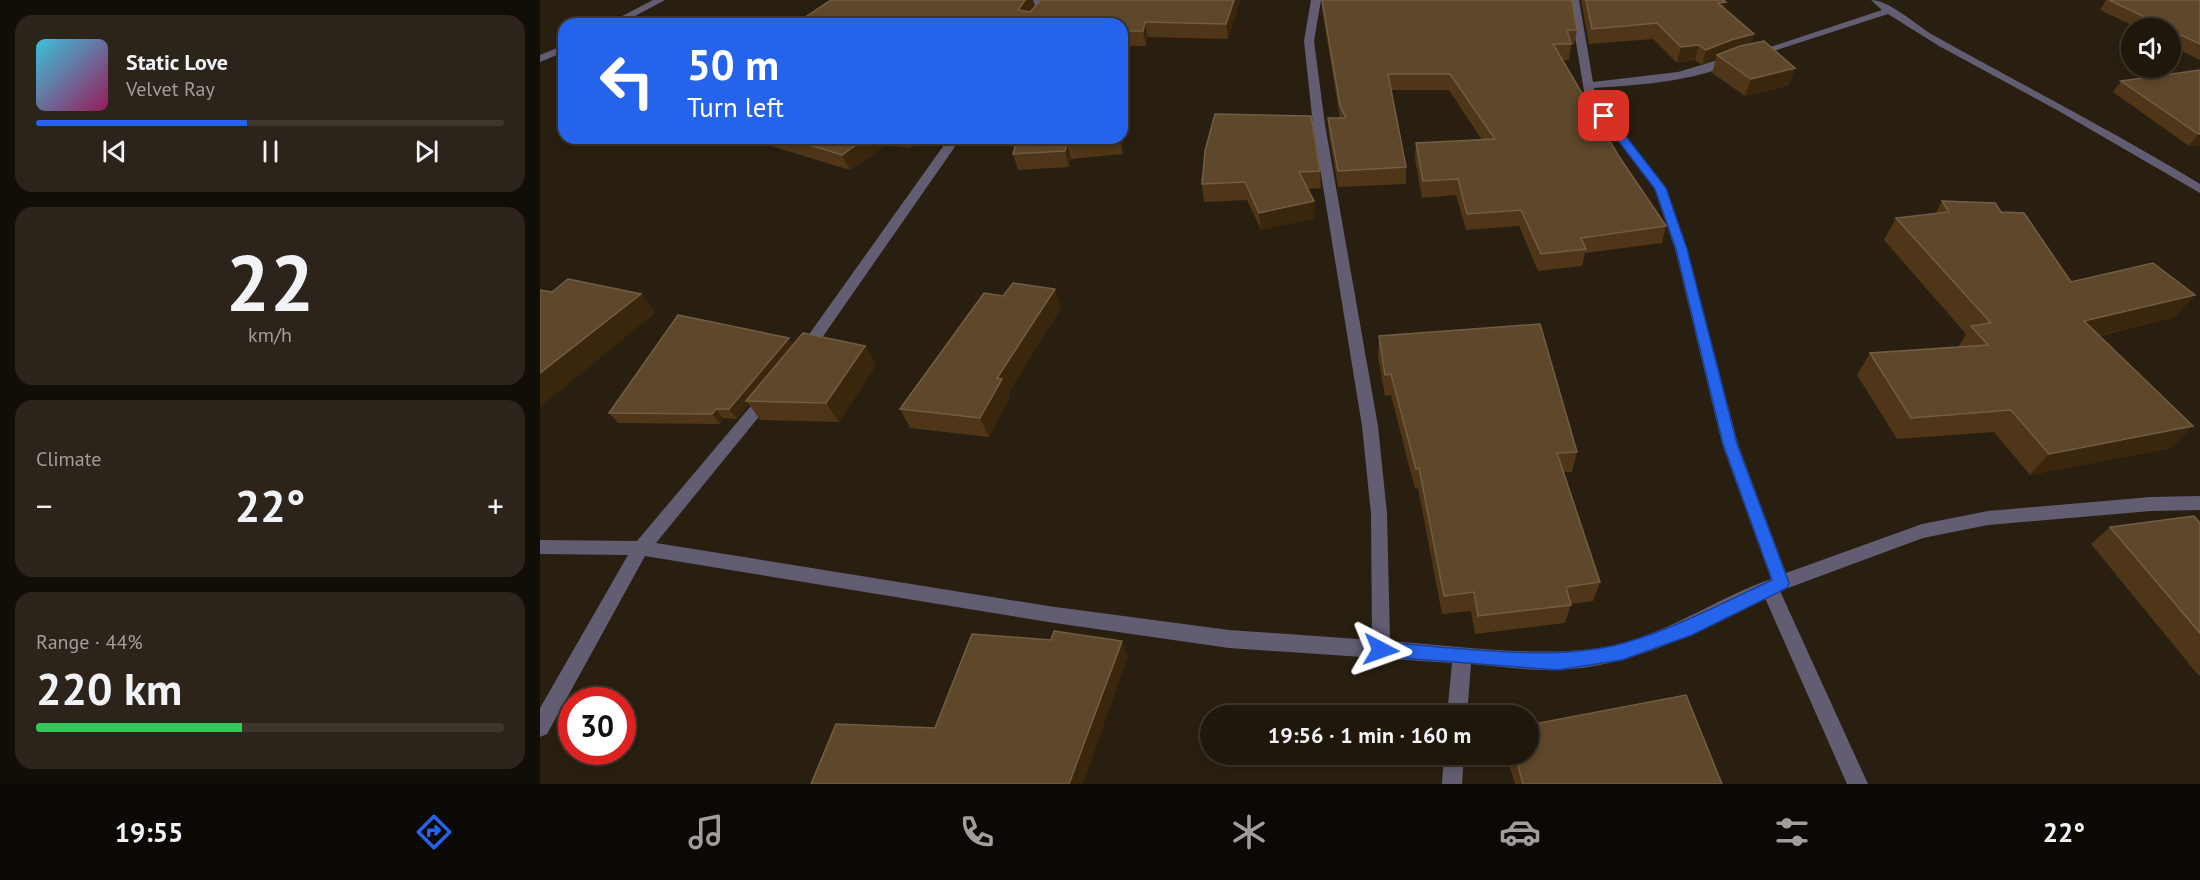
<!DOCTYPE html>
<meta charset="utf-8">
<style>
body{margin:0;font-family:"PT Sans",sans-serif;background:#2c241a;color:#f1f3f6;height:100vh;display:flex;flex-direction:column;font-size:22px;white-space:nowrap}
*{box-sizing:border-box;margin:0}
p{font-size:20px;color:#a19f9d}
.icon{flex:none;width:33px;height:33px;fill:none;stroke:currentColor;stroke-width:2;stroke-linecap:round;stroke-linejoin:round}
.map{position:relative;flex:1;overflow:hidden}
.sheet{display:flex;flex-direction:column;gap:15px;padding:15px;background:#110d07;width:540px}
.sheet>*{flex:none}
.top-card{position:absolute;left:18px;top:18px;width:570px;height:126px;border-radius:18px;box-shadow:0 3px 9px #0003,0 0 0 2px #3c362d;background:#2563eb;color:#fff;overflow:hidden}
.fabs{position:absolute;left:1581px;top:18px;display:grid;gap:12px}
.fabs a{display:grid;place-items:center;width:60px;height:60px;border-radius:50%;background:#1f170c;box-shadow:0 3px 9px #0003,0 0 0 2px #3c362d;font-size:30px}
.speed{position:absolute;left:18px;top:687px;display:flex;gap:12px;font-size:30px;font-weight:700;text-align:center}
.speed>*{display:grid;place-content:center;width:78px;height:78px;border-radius:50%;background:#1f170c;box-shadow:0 3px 9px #0003,0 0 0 2px #3c362d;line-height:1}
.speed .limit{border:9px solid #d22;background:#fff;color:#111}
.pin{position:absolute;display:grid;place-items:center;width:51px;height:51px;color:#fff;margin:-26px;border-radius:12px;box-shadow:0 3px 9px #0006}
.me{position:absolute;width:66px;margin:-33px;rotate:94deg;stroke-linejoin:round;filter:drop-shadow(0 0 4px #0008)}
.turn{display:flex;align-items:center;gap:21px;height:126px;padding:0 30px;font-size:27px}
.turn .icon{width:78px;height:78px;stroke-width:2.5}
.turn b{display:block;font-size:42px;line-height:51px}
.big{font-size:45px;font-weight:600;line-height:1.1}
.sheet .widget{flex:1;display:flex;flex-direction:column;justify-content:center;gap:9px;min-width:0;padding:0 21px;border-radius:18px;background:#2c241a}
.sheet .dial{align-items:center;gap:0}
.dial b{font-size:78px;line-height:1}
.song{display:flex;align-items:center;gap:18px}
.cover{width:72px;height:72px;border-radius:9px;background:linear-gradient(135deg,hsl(190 70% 55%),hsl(330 70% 35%))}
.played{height:6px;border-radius:3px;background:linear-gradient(90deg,#2563eb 45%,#3c362d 45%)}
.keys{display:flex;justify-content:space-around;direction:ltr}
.heat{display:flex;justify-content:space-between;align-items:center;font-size:33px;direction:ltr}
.charge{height:9px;border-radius:4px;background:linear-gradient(90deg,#34c759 44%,#3c362d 0)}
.trip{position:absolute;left:660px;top:705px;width:339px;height:60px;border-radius:30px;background:#1f170c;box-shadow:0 3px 9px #0003,0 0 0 2px #3c362d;font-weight:600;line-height:60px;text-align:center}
.tabs{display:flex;height:96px;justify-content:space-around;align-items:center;background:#0c0905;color:#a19f9d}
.tabs .icon{width:42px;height:42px}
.tabs .on{color:#2563eb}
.tabs b{font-size:27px;color:#f1f3f6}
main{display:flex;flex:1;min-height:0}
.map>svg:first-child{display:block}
</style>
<main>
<section class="sheet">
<div class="widget">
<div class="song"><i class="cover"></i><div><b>Static Love</b><p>Velvet Ray</p></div></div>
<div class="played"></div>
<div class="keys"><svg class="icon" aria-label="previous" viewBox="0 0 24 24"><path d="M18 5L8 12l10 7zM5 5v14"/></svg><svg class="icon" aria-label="pause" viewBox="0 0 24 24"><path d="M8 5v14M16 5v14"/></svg><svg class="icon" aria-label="next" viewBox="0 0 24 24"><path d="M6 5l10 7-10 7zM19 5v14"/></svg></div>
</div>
<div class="widget dial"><b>22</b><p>km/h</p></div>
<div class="widget"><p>Climate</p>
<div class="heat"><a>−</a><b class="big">22°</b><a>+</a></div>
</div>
<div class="widget"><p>Range · 44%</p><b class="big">220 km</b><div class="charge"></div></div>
</section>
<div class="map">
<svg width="1660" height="784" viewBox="0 0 1660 784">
<rect width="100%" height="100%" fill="#291f10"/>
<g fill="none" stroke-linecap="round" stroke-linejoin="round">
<!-- street -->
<g fill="#625d72" fill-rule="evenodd">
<polygon points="113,0 125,0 80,24 67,24"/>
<polygon points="443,0 503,0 512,3 507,6 448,3"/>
<path d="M771 0H781L774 41 785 125 838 426 847 514 850 641C920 646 1017 661 1083 643 1136 628 1180 597 1231 579L1182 444 1135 249 1114 188 1045 97 1029 0H1039L1053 82 1138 72 1191 56 1196 59C1170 81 1088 86 1054 88L1055 97 1126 188 1147 249 1198 444 1246 573 1382 524 1448 511 1611 497 1660 496V510L1611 511 1448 525 1383 538 1240 591 1328 784H1307L1225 598C1160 631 1093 667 1018 670 990 671 959 666 931 664L927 716H907L912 663 689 648 508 622 105 556 7 734 0 737V708L88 555 0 554V540L97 541 221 394 226 392 234 398 231 402 116 543 508 606 689 630 832 640 831 514 822 426 773 125 764 41Z"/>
<path d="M1331 0C1349 0 1376 25 1393 35 1482 85 1573 131 1660 184V193L1517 110 1399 46 1348 14 1218 56 1209 54 1342 10Z"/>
<polygon points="24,45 24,52 0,62 0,55"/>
<polygon points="409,138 421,138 270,355 260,355 258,351 260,347"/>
<polygon points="904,754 924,754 922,784 902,784"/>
</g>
</g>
<!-- wall -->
<g fill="#4f3618">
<polygon points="485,0 493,0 495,6 501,0 700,0 688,39 608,37 606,46 584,46 583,154 531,159 529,167 478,170 473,154 477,138 582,138 582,24 255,24"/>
<polygon points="781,0 1032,0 1037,30 1034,45 1031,45 1029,60 1022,60 1078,155 1126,226 1122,243 1045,253 1042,266 998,271 979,226 926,230 916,195 882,198 875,159 876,143 942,140 909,90 851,90 866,167 866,184 798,187 789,134 788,118 800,118 782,9"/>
<polygon points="1041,0 1183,0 1186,2 1184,9 1214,34 1211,43 1255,68 1249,85 1205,96 1172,73 1176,59 1162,65 1155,60 1137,63 1113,39 1049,44"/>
<polygon points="1566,0 1660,0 1660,60 1630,45 1630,28 1598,28 1560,10"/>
<polygon points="1660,70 1660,145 1649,146 1573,92 1581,81"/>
<polygon points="675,114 780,171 781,188 768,189 775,218 721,230 707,200 664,202 662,184"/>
<polygon points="205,138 381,138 371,148 346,145 310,170"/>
<polygon points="1402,201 1461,212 1531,282 1635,317 1559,336 1631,448 1490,475 1454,432 1357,439 1317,375 1330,353 1418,347 1426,334 1344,240 1356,218 1396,213"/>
<polygon points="521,308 468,393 470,398 449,437 370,428 360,409"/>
<polygon points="839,336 1037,452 1032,472 1024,472 1060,582 1053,601 1031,604 1025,623 935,634 931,611 902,614 878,488 875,489 851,395 845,396 838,357"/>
<polygon points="254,345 325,346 336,365 299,422 220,420 209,404 197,419 183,418 180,424 78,423 69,413"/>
<polygon points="1660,523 1660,676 1659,676 1551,544 1570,527"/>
<polygon points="966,754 988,754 1182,784 975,784"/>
</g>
<!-- shaded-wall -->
<g fill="#39260c">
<polygon points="485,0 493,0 495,7 482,24 478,10"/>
<polygon points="694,0 700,0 688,39 686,24"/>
<polygon points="1186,2 1182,17 1178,3"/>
<polygon points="605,22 608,37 606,46 603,31"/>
<polygon points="1214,34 1209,50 1177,55 1176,59 1162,65 1166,50 1191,40"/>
<polygon points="582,37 584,46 583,154 579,138 582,138"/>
<polygon points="1159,45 1155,60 1137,63 1141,47"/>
<polygon points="1255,68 1249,85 1205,96 1211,79"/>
<polygon points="1658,134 1660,134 1660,145 1649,146"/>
<polygon points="326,138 343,138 346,145 310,170 302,155"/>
<polygon points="366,138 381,138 371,148"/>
<polygon points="527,143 531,159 529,167 525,151"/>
<polygon points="774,201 775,218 721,230 719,213"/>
<polygon points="515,289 521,308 468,393 470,398 449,437 440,418 457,378"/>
<polygon points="101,294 115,313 0,407 0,373"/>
<polygon points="1655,295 1635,317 1526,343 1544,321"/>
<polygon points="249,338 256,348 206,401 209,404 197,419 189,409"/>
<polygon points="325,346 336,365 299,422 286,403"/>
<polygon points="176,409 183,418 180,424 172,414"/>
<polygon points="1653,426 1631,448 1490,475 1509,454"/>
<polygon points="582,641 588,657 543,784 529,784"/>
</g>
<!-- building -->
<g fill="#5e472b" stroke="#725e44" stroke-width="1.5">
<polygon points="291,0 485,0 478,10 490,12 501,0 694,0 686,24 605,22 603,31 582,31 582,24 255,24"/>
<polygon points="782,0 1032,0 1037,30 1027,30 1031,44 1013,44 1078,155 1126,226 1041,238 1046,249 1001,254 981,210 927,214 918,179 883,181 876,143 955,139 910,74 848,74 866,167 798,171 788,118 806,118 800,105"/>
<polygon points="1046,0 1183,0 1186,2 1178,3 1214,34 1191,40 1166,50 1159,45 1141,47 1117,23 1052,29"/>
<polygon points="1569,0 1660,0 1660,44 1630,30 1630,28 1628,28"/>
<polygon points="1224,41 1255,68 1211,79 1177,55 1200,46"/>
<polygon points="1660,70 1660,134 1658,134 1581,81"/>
<polygon points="675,114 771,116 780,171 759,172 774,201 719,213 705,182 662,184 665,151"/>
<polygon points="247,138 326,138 302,155"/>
<polygon points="477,138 579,138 527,143 525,151 473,154"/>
<polygon points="1402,201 1455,203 1461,212 1484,213 1531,282 1613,263 1655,295 1544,321 1653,426 1509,454 1471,410 1371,418 1330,353 1448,345 1431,326 1451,323 1356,218 1409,212"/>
<polygon points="28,279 101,294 0,373 0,290 12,292"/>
<polygon points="473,283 515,289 457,378 462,379 440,418 360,409 444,293 463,296"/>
<polygon points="138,315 249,338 189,409 176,409 172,414 69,413"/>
<polygon points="1000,324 1037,452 1017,453 1060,582 1026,587 1031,605 938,616 934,592 904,596 879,468 876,469 851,374 845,375 839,336"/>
<polygon points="263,333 325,346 286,403 206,401"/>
<polygon points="1654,516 1660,523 1660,633 1570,527"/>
<polygon points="514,631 582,641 529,784 271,784 296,724 395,728 432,634 511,640"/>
<polygon points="1146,695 1182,784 983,784 975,754 988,754 988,725"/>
</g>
<!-- route -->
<path fill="#2563eb" stroke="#184099" stroke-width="1.5" d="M1061 113H1068L1126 188 1147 249 1197 444 1249 583 1247 588 1152 635 1082 660 1018 670 835 656 833 650 835 645 841 642C914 647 1015 663 1084 643 1136 628 1183 603 1232 580L1183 444 1136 249 1115 189 1061 118Z"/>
</svg>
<div class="fabs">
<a><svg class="icon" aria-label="sound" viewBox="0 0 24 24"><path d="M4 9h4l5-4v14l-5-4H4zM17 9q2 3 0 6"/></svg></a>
</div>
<div class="speed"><div class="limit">30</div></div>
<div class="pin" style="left:1064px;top:116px;background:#d93025"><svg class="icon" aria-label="arrive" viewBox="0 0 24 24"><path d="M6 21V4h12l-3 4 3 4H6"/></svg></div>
<svg class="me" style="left:841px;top:650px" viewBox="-20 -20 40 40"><path d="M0-17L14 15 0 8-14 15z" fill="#2563eb" stroke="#fff" stroke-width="4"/></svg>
<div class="trip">19:56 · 1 min · 160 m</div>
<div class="top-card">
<div class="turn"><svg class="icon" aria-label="left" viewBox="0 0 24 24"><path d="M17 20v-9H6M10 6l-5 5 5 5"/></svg><div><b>50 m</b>Turn left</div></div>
</div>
</div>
</main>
<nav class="tabs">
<b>19:55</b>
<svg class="icon on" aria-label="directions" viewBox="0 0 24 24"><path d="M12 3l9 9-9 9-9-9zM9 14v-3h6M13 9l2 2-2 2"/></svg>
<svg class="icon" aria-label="music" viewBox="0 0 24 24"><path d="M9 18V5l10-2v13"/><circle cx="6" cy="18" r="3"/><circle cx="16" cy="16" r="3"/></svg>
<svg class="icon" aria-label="phone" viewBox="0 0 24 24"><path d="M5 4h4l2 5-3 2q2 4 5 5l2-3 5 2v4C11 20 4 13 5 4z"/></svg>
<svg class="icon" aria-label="climate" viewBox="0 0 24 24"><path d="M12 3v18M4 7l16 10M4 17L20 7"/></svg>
<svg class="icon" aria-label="car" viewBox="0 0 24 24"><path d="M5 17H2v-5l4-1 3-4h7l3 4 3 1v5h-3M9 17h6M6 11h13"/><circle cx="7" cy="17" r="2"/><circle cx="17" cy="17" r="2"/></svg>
<svg class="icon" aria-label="filters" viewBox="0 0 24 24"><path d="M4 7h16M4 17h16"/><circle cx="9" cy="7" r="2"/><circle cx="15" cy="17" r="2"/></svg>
<b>22°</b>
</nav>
